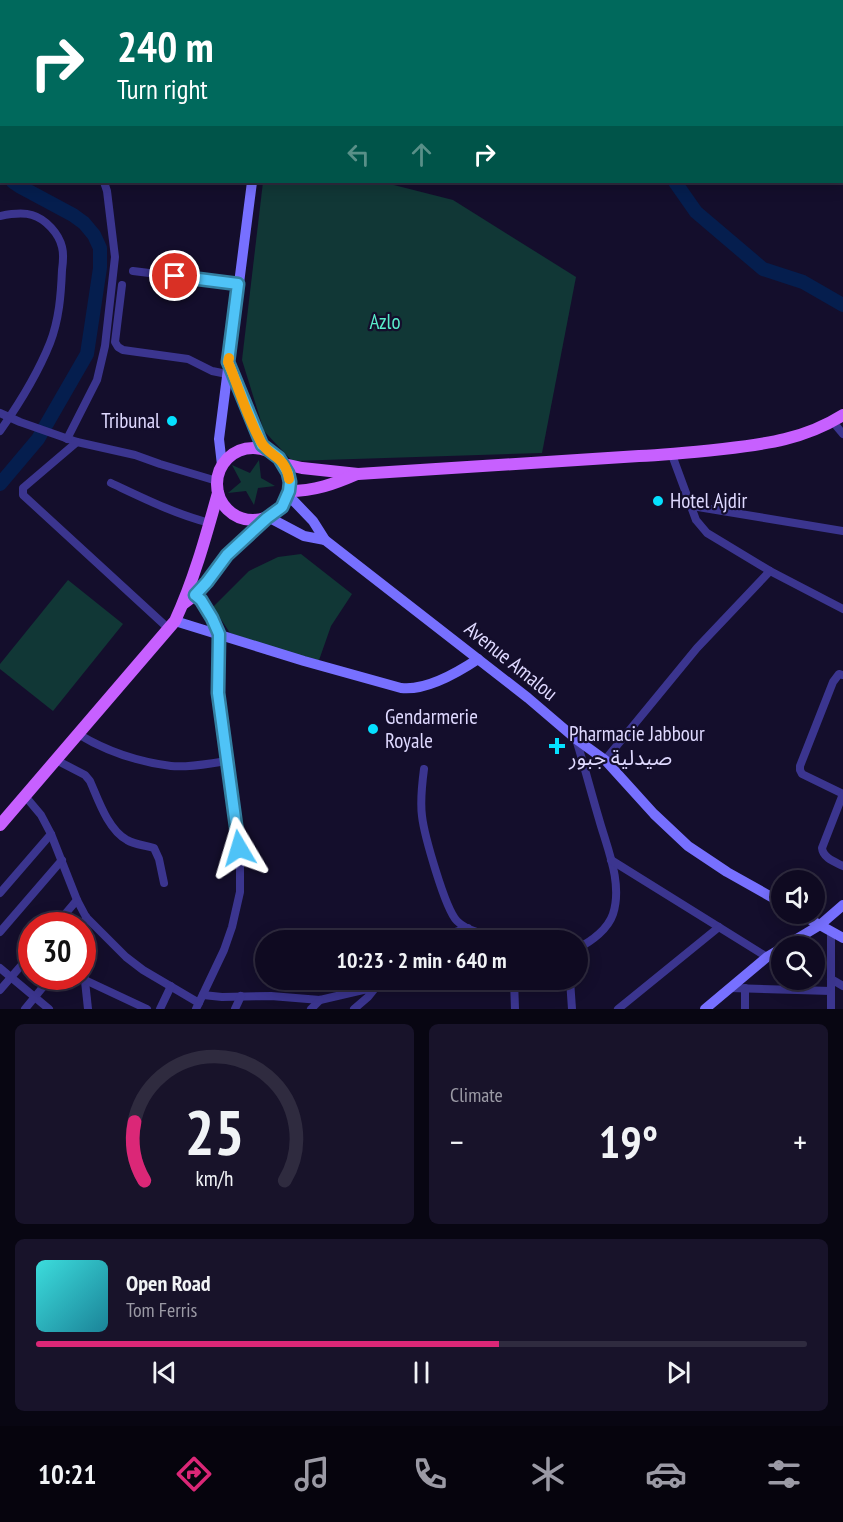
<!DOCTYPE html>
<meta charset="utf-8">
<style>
body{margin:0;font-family:"PT Sans Narrow","Noto Sans Arabic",sans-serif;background:#18132a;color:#f1f3f6;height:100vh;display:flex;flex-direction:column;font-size:22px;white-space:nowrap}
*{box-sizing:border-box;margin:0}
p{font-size:20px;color:#9b9aa5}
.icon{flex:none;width:33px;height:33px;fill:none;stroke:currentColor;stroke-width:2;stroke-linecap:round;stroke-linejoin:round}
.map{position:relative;height:1009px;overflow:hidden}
.drawer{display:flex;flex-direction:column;gap:15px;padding:15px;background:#080612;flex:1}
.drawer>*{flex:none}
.banner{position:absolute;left:0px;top:0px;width:843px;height:183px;box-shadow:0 3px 15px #0003,0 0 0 2px #2f2b3f;background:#00695c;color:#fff;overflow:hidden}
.controls{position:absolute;left:771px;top:870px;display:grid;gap:12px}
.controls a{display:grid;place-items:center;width:54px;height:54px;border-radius:50%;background:#0f0a21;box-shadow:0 3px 15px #0003,0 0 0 2px #2f2b3f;font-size:30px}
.speed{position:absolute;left:18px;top:912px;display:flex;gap:12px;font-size:30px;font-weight:700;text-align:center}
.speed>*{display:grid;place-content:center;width:78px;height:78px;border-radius:50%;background:#0f0a21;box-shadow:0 3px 15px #0003,0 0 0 2px #2f2b3f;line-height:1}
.speed .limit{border:9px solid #d22;background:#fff;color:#111}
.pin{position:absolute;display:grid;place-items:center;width:51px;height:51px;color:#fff;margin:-26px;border:3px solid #fff;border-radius:50%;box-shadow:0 2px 6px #0007}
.me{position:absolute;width:66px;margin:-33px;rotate:353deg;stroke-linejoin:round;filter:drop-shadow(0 0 4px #0008)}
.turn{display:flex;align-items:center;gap:21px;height:126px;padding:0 18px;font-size:27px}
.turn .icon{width:78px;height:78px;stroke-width:2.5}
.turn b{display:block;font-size:42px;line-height:51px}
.lanes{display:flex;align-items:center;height:57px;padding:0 18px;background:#0003;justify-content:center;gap:30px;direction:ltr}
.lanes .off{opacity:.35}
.big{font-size:45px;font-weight:600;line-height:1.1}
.drawer .card{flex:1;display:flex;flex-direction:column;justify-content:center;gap:9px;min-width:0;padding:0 21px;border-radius:9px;background:#18132a}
.drawer .dial{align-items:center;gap:0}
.dial svg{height:156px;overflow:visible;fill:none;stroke:#2f2b3f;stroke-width:7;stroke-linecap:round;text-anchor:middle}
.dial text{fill:#f1f3f6;stroke:none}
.song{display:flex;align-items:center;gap:18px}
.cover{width:72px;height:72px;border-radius:9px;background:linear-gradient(135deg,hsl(180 70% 55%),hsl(190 70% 35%))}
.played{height:6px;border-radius:3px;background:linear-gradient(90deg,#db2777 60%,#2f2b3f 60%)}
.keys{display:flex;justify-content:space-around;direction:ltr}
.heat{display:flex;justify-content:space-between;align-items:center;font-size:33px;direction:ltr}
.drawer .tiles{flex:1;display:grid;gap:15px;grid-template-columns:1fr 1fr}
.card:last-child{grid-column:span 2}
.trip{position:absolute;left:255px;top:930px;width:333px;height:60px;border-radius:30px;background:#0f0a21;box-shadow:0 3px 15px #0003,0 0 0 2px #2f2b3f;font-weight:600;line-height:60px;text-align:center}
.tabs{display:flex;height:96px;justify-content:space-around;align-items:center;background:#06040d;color:#9b9aa5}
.tabs .icon{width:42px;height:42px}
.tabs .selected{color:#db2777}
.tabs b{font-size:27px;color:#f1f3f6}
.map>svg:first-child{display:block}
</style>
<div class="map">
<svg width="843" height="1009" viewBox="0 0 843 1009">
<rect width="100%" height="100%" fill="#140e2c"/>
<!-- green -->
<g fill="#113736">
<polygon points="263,182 382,182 453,200 576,277 542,453 292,461 264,431 242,360"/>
<polygon points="259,460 261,478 275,486 258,488 254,505 246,491 228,493 241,482 232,465 250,473"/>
<polygon points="301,554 352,594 331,626 318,663 230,633 213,607 249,571 278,557"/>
<polygon points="68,580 123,624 53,711 0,669 0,664"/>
</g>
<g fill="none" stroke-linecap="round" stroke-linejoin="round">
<!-- river -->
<g stroke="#051e4e" stroke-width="14">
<polyline points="0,78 2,77"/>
<polyline points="0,170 2,171"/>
<polyline points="675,182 696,212 763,269 803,282 843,305"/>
<polyline points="0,484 38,439 87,354 100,268 100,248 94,235 84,223 73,215 19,186 13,182"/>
</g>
<!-- street -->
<g stroke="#3b358f" stroke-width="8">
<polyline points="428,0 438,2"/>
<polyline points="550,0 552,2"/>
<polyline points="701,0 702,2"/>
<polyline points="590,2 591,0"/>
<path d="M0 216C10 214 22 212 32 215 46 219 59 234 62 247 64 255 63 263 62 270 61 295 59 320 50 343 38 373 19 404 0 431"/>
<polyline points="133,271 238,284"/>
<polyline points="122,285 115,342 118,347 123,350 188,359 212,371 227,374"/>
<polyline points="0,413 20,422 77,442 135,455 160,464 217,481"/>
<polyline points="833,422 843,434"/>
<polyline points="67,439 97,380 105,346 115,257 107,191 104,182"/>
<polyline points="77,442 23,488 23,495 169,629"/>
<polyline points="672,455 696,520 707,533 770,571 843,609"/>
<path d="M111 483C143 498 175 514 210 523"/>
<polyline points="692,506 843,531"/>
<path d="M78 734C106 751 139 762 171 766 190 768 210 763 228 761"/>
<path d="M576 739C584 765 591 792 599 819 607 848 623 883 613 914 608 929 592 941 578 948"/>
<path d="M56 760 85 775 90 781C98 799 108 830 127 840 135 845 145 845 154 848L159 859 164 883"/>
<polyline points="605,760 697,648 770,571"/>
<path d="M424 769C422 784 420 801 422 816 424 834 445 909 457 921 469 933 493 936 509 940"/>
<polyline points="843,794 802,774 800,770 800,766 833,682 839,674 843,675"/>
<path d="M843 794 822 848C823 858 835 862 843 866"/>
<polyline points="25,796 41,815 51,834 77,900 86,917 126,957 143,970 199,1003"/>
<polyline points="611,860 767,957"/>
<polyline points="0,893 51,834"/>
<polyline points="55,926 77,900"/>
<polyline points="0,932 62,860"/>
<polyline points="82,936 86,917"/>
<polyline points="413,940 418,938 445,935 468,928"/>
<polyline points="82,953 88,1009"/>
<polyline points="0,968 49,1009"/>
<polyline points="831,979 843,986"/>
<polyline points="85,980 147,1009"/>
<polyline points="514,980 515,1009"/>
<polyline points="570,980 572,1009"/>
<polyline points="376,987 382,980"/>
<polyline points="730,988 831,991"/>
<polyline points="0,990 32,953"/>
<polyline points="203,995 222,997 271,996 320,1000 376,987 368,997 354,1009"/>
<polyline points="25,1009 52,976"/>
<polyline points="160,1009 171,986"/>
<polyline points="196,1009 224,950 232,927 240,892 240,860 238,835 218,693 219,634"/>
<polyline points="235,1009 241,996"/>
<polyline points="311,1009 320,1000"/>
<polyline points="618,1009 719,927"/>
<polyline points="745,1009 745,988"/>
<polyline points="831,1009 831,931"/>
</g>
<!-- secondary -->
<g stroke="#7770ff" stroke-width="10">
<polyline points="65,2 68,0"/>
<polyline points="89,2 93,0"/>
<polyline points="275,2 275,0"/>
<polyline points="0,33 2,32"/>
<polyline points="0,44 2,43"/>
<polyline points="230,365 262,445 273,453"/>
<polyline points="222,465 219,439 252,182"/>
<polyline points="288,495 313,521 325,540 528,698 576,739 605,760 654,814 688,846 727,872 782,903"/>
<polyline points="268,517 304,536 325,540"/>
<path d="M195 595C207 606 213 619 219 634"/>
<path d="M175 621 304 661 401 688C426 691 457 673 478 659"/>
<polyline points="800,914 843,938"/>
<polyline points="785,946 820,925 843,905"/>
<polyline points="705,1009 767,957 782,948"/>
</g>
<!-- primary -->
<g stroke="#c760ff" stroke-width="12">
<circle cx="253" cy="484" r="36"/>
<path d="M284 464 302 468 358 474 639 456C667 455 695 452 723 449 766 444 805 439 843 415"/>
<path d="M289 491C315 491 334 484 357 474"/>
<polyline points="183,604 195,595 207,583 227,555 267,518"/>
<path d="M0 825 175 621C194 580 206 536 218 493"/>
</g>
</g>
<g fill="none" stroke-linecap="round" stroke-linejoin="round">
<defs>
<polyline id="route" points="175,276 238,284 228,362 262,445 279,458 288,473 290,482 289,491 282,507 267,518 227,555 207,582 195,595 201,600 212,618 219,634 218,693 239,848"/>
</defs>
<!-- route casing -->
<use href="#route" stroke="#337fa1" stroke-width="15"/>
<!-- route -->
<use href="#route" stroke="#4fc3f7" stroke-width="10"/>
<!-- slow -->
<path stroke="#f59e0b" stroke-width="10" d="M229 358 228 362C239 388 247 417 261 442 270 458 285 455 289 479"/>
</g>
<!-- markers -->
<g fill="#05e0ff" stroke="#140e2c" stroke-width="2">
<circle cx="172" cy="421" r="6"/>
<circle cx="658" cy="501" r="6"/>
<circle cx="373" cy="729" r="6"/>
<path d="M554 737h6v6h6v6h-6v6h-6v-6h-6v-6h6z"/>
</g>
<g text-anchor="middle" stroke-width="4.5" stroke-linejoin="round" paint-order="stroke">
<!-- park labels -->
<g font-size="21" fill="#59ecca" stroke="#140e2c">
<text x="385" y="329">Azlo</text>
</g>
<!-- poi labels -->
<g font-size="21" fill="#dfd9ff" stroke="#140e2c" text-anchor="start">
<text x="160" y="428" text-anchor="end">Tribunal</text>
<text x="670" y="508">Hotel Ajdir</text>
<text x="385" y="724">Gendarmerie<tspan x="385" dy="24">Royale</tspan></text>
<text x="569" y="741">Pharmacie Jabbour<tspan x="569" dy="24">صيدلية جبور</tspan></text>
</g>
<!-- street labels -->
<g font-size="21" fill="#dfd9ff" stroke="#140e2c">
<text transform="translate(511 661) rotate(39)" y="7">Avenue Amalou</text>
</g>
</g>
</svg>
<div class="controls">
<a><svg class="icon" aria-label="sound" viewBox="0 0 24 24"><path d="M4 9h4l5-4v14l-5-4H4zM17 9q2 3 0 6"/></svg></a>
<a><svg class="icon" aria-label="search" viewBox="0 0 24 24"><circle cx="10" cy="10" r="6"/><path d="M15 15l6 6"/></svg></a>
</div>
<div class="speed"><div class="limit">30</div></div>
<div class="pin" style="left:175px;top:276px;background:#d93025"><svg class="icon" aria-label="arrive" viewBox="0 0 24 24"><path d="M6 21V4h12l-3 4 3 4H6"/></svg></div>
<svg class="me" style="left:239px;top:848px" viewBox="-20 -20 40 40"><path d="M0-17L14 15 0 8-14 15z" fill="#4fc3f7" stroke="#fff" stroke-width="4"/></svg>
<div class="trip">10:23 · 2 min · 640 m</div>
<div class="banner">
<div class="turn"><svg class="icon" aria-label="right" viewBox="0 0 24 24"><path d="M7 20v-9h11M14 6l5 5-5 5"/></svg><div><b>240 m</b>Turn right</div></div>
<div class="lanes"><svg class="icon off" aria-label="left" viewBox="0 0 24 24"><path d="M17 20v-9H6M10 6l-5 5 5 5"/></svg><svg class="icon off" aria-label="ahead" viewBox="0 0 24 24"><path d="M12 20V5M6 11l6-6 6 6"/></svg><svg class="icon" aria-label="right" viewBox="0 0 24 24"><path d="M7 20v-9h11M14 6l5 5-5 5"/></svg></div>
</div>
</div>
<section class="drawer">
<div class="tiles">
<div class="card dial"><svg viewBox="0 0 100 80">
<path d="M14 69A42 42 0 1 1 86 69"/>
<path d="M14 69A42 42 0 0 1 9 39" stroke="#db2777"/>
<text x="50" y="56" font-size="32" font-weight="700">25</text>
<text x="50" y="72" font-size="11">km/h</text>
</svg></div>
<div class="card"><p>Climate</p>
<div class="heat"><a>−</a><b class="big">19°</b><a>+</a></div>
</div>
<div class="card">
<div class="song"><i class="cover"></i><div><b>Open Road</b><p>Tom Ferris</p></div></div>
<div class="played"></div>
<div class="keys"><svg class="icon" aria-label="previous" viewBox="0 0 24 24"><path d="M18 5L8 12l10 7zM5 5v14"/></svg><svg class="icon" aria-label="pause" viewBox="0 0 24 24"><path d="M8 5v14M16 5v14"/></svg><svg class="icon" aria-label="next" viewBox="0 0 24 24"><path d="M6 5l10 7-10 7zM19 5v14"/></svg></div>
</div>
</div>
</section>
<nav class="tabs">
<b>10:21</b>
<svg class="icon selected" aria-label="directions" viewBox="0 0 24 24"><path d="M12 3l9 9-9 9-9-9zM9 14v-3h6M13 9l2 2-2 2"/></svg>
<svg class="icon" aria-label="music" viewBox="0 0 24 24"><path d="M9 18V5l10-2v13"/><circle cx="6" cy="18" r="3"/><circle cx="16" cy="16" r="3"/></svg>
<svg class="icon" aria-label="phone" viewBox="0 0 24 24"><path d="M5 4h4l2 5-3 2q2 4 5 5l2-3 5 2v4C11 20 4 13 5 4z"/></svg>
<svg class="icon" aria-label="climate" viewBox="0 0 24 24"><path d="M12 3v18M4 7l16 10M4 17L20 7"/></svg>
<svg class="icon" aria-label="car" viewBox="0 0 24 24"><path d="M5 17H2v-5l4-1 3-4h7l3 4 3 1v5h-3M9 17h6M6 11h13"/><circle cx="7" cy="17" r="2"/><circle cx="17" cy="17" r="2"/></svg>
<svg class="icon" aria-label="filters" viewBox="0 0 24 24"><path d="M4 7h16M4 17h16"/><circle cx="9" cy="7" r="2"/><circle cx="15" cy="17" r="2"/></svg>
</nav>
